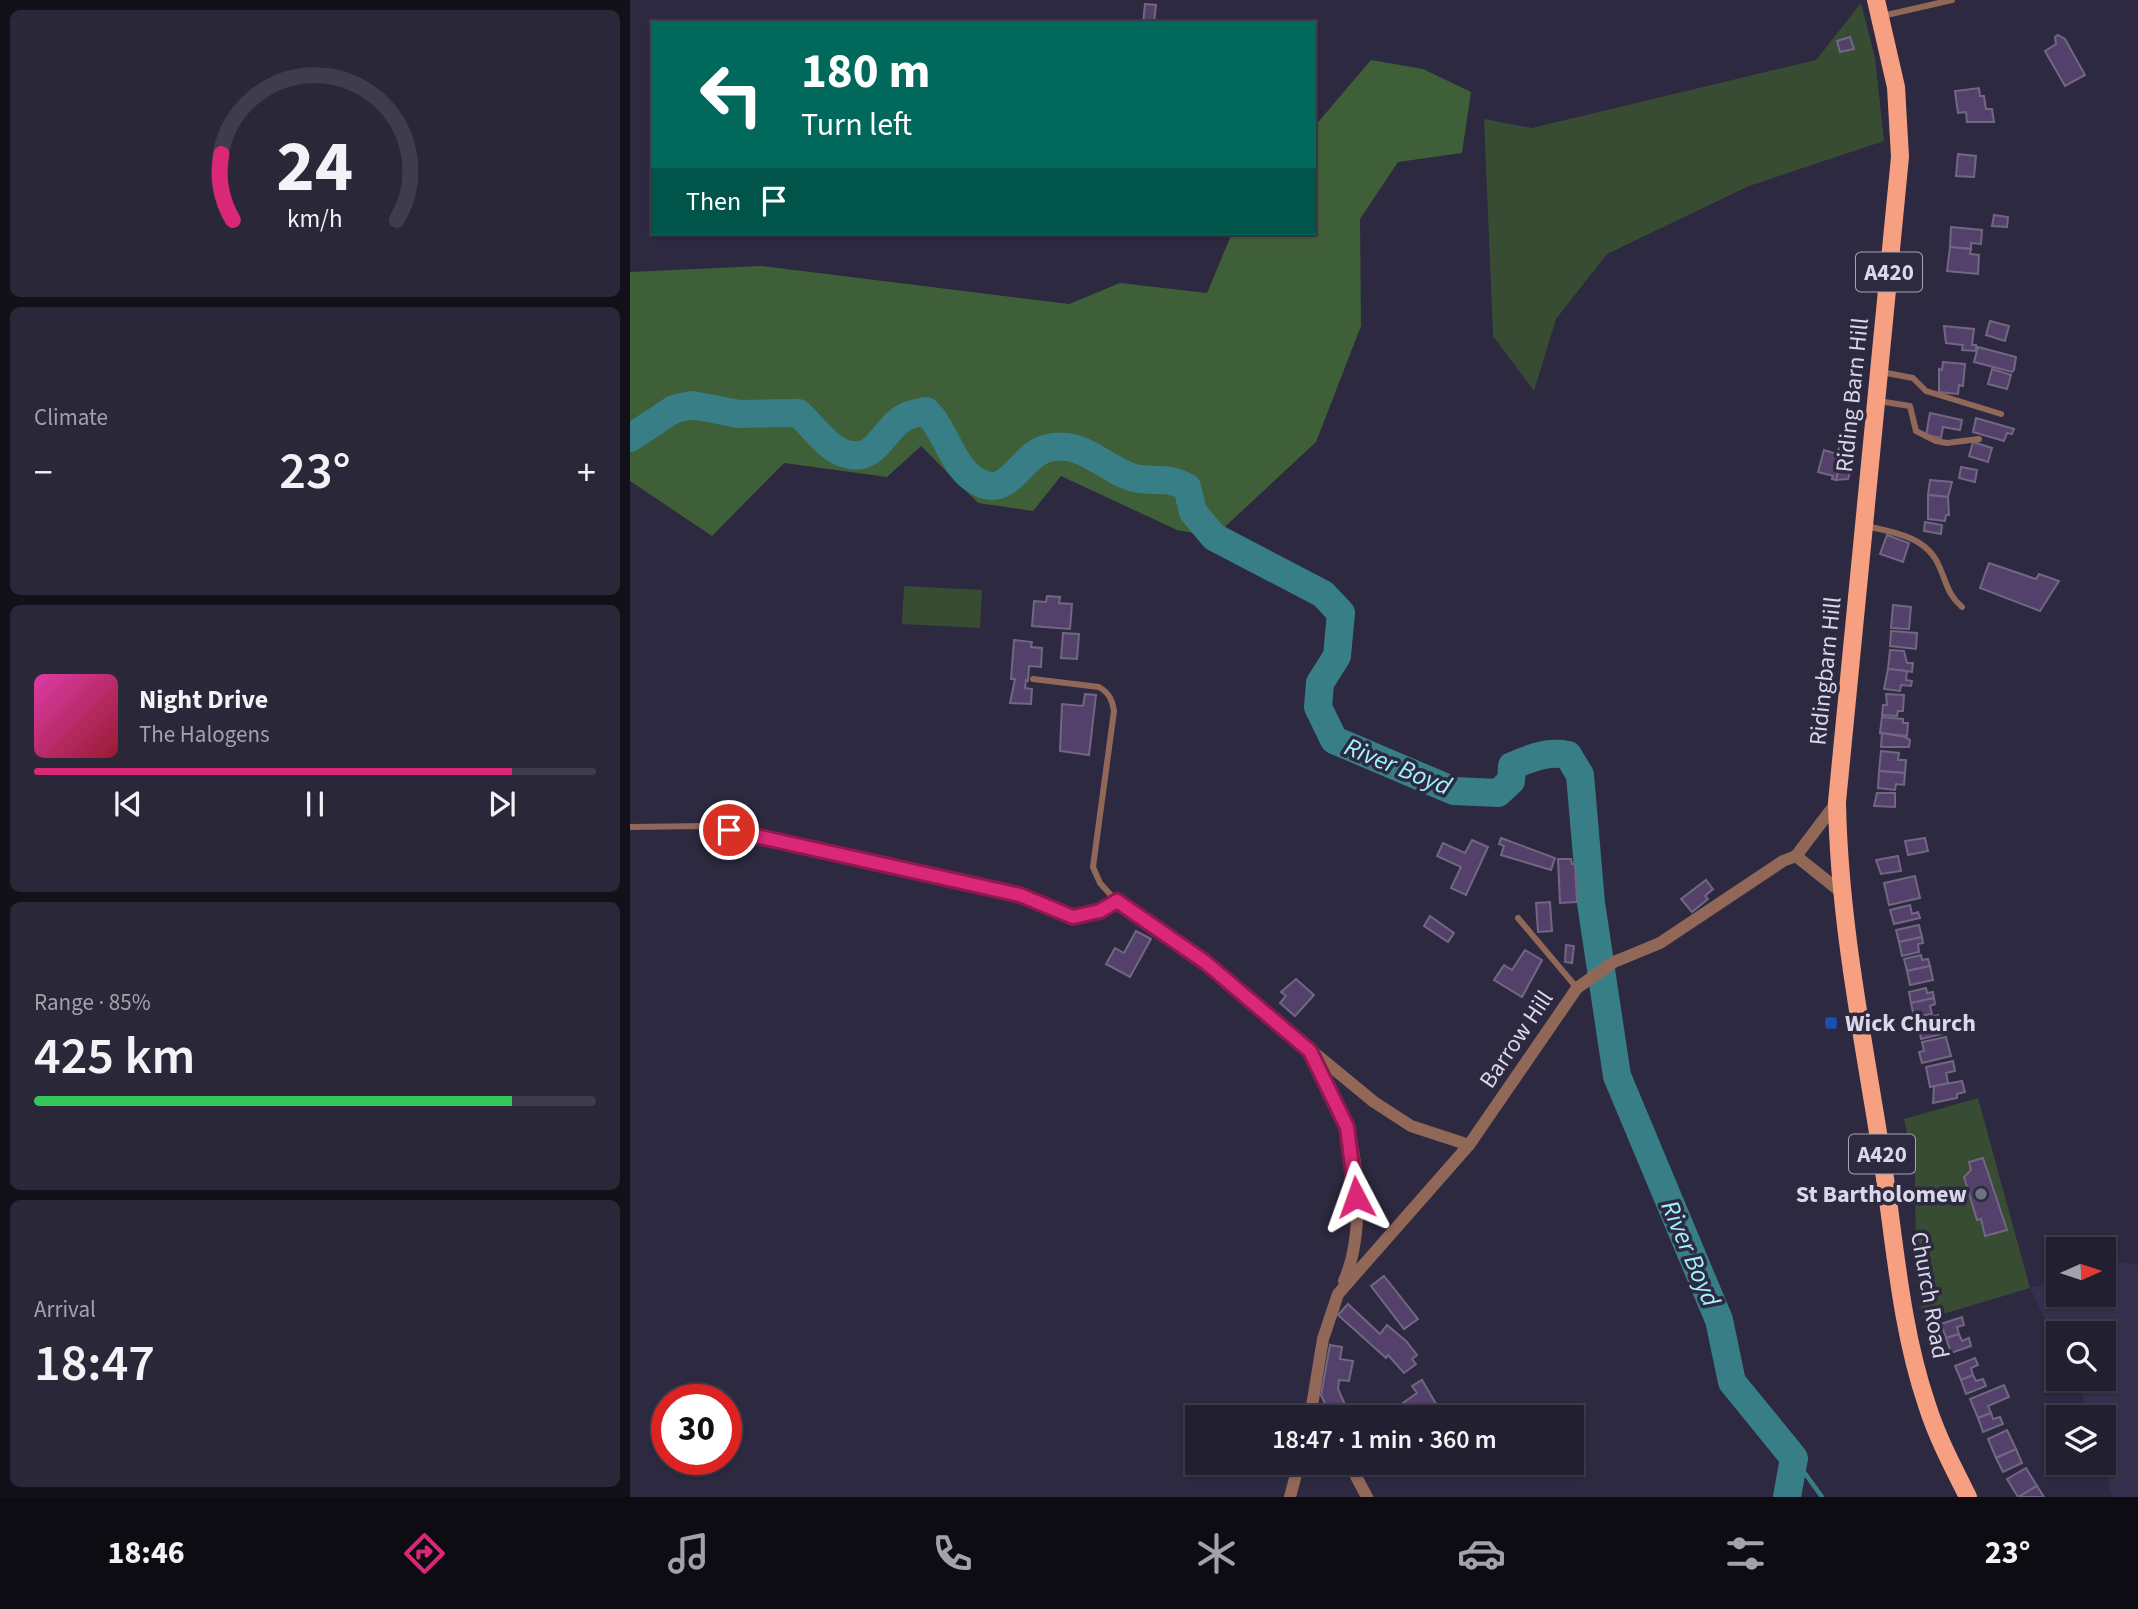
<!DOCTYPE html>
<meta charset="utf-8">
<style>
body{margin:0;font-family:"Source Sans 3",sans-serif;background:#292738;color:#f1f3f6;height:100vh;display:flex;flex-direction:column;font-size:26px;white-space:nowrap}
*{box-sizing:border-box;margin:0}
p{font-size:23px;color:#a2a2ab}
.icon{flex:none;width:38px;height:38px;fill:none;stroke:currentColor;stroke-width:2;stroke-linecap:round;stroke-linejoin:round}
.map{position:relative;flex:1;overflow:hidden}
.panel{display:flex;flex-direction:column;gap:10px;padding:10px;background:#12111a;width:630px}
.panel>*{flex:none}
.hud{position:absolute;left:21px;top:21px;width:665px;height:214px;border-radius:0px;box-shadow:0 2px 5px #0004,0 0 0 2px #3e3d4c;background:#00695c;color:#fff;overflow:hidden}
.needle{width:46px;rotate:87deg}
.tools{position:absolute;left:1416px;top:1237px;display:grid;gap:14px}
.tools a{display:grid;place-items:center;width:70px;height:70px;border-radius:0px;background:#211f30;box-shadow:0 2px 5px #0004,0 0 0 2px #3e3d4c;font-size:35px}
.speed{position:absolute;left:21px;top:1384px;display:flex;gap:14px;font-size:35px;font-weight:700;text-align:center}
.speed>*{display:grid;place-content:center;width:91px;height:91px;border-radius:50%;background:#211f30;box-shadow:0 2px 5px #0004,0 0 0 2px #3e3d4c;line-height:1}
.speed .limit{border:10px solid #d22;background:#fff;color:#111}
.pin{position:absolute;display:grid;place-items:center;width:60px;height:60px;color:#fff;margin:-30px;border:4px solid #fff;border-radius:50%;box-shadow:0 2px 7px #0007}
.me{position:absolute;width:77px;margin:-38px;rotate:356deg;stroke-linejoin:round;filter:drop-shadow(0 0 5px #0008)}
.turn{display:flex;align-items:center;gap:24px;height:147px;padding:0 35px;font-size:32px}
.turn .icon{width:91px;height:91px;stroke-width:2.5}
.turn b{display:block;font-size:49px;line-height:60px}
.then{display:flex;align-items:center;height:66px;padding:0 35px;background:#0003;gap:14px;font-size:26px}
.big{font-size:52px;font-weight:600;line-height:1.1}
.panel .card{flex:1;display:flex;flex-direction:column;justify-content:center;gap:10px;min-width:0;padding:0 24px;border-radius:10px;background:#292738}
.panel .dial{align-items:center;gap:0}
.dial svg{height:182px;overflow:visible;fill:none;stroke:#3e3d4c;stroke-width:7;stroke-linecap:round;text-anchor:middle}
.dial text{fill:#f1f3f6;stroke:none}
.song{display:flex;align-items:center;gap:21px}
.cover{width:84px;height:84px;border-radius:10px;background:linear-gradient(135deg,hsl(320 70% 55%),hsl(350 70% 35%))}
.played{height:7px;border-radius:4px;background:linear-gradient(90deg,#db2777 85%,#3e3d4c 85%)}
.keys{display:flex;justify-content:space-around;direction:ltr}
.heat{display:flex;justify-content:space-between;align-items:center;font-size:38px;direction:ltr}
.charge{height:10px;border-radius:5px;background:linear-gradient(90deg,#34c759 85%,#3e3d4c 0)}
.trip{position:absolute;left:555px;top:1405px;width:399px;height:70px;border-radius:0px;background:#211f30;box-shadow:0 2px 5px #0004,0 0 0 2px #3e3d4c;font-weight:600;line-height:70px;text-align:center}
.tab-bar{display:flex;height:112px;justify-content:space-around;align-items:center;background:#0d0c13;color:#a2a2ab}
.tab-bar .icon{width:49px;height:49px}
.tab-bar .on{color:#db2777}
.tab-bar b{font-size:32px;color:#f1f3f6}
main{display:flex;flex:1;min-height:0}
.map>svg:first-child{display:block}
</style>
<main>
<section class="panel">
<div class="card dial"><svg viewBox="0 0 100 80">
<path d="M14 69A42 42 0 1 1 86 69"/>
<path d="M14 69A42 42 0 0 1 9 40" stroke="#db2777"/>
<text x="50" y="56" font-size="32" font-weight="700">24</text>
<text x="50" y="72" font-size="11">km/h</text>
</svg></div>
<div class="card"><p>Climate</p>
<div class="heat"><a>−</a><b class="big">23°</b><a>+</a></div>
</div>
<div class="card">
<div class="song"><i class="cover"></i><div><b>Night Drive</b><p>The Halogens</p></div></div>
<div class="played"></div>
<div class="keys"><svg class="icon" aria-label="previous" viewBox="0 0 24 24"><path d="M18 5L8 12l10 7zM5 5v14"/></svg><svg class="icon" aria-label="pause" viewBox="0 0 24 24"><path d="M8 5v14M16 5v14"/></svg><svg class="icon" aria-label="next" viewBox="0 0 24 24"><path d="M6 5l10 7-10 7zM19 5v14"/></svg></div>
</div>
<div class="card"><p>Range · 85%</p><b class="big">425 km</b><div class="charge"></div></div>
<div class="card"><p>Arrival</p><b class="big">18:47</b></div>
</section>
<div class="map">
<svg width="1508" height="1497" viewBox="0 0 1508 1497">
<rect width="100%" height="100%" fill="#2c2940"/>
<!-- built -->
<polygon fill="#34304d" points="1487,1262 1508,1265 1508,1497 1483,1497 1480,1493 1474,1418 1463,1417 1444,1379 1474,1379 1474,1334 1428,1334 1428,1346 1400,1288 1428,1280 1428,1295 1474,1295 1474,1266"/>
<!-- green -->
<g fill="#374c33">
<polygon points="1231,3 1245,58 1254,141 1119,186 977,254 926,319 904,391 863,336 854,119 902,128 1186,60"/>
<polygon points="274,586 352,590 350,628 272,624"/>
<polygon points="1348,1098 1400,1288 1293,1320 1286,1273 1285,1176 1274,1119"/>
</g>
<!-- forest -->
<polygon fill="#3f5f39" points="741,60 793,69 841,92 832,153 768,162 730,219 731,326 686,442 584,537 547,530 431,476 403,511 348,503 291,446 257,477 154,463 82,536 0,481 0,272 131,266 439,304 490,283 577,293 602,233 684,233 684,127"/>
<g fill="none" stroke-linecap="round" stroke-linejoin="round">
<!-- stream -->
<polyline stroke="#387e86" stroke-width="4.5" points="1164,1458 1192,1497"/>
<!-- river -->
<path stroke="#387e86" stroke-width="28" d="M0 438 44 409 62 405 109 414 168 413C182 425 196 447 213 453 244 464 251 435 270 420 278 414 287 413 296 411 316 430 321 465 345 480 378 502 389 457 415 449 452 436 479 475 510 479 533 482 532 476 557 487L563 512 584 537 693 594 711 613 707 656 690 683 688 707 704 740 824 791 868 793 881 781 882 766C901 758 917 751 938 755L950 775 961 903 987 1076 1089 1320 1102 1382 1164 1458 1157 1497"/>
</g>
<!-- building -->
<g fill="#54416b" stroke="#716780" stroke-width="2">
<polygon points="515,4 526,5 524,23 513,23"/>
<polygon points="1428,35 1435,39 1455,75 1435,86 1415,51 1426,44 1425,37"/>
<polygon points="1220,37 1224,49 1210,52 1207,41"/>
<polygon points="1349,88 1350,96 1354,96 1356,109 1362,109 1364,122 1337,122 1336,112 1328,113 1325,91"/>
<polygon points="1328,154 1346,156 1344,177 1326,176"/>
<polygon points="1364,215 1378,217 1377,227 1362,226"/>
<polygon points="1321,227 1352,230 1351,244 1341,243 1341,249 1320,247"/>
<polygon points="1320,247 1341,249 1340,254 1349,255 1348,274 1317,271"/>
<polygon points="1360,321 1379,326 1375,341 1356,335"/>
<polygon points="1314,326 1344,329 1342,345 1346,345 1346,351 1332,350 1333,345 1316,343"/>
<polygon points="1348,347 1386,357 1384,370 1382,372 1344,362"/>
<polygon points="1313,362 1335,364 1333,386 1329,385 1328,394 1309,392 1309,369 1312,370"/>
<polygon points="1362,369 1381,375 1377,389 1358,384"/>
<polygon points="1300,413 1332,420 1330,430 1313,427 1311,438 1296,435"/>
<polygon points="1346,418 1384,429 1382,434 1377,433 1374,441 1343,432"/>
<polygon points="1343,442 1362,448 1358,462 1339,456"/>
<polygon points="1209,448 1215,449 1206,480 1202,479 1203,476 1188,472 1194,450 1207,454"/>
<polygon points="1216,456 1224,458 1218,479 1206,480 1211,460 1215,461"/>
<polygon points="1331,467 1347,470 1345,482 1329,478"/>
<polygon points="1300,480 1322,482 1318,497 1298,495"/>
<polygon points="1298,495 1318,497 1319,515 1316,515 1315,521 1298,519"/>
<polygon points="1295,522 1312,525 1311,534 1294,531"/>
<polygon points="1257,535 1279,543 1273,562 1250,554"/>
<polygon points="1359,563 1406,579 1409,574 1429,581 1410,611 1350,588"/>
<polygon points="417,596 430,597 429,603 442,604 440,629 402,626 404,601 416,602"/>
<polygon points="1263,605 1281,607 1279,629 1261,628"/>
<polygon points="1261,631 1287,633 1286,649 1260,646"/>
<polygon points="433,633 449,634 447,659 431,658"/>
<polygon points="384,640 402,642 401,647 412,648 411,667 399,666 398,681 396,680 395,688 402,689 401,704 380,703 385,679 381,679"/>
<polygon points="1260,650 1274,651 1277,663 1283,663 1282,672 1258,669"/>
<polygon points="1258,669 1277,671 1276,680 1282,681 1281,686 1271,685 1270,691 1254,689"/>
<polygon points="455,694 466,695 459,755 430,751 432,704 453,706"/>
<polygon points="1256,694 1274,695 1273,711 1268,711 1267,716 1252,715 1253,705 1257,705"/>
<polygon points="1252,717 1273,719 1273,723 1278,723 1277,736 1250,733"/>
<polygon points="1252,733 1275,737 1280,740 1279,747 1251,747"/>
<polygon points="1251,751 1269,753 1268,760 1276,760 1275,773 1249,771"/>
<polygon points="1249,771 1275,773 1274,785 1266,784 1265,790 1248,788"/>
<polygon points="1247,793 1265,793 1265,807 1244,806"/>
<polygon points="871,838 925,858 921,870 871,855 874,846 869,844"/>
<polygon points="1295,838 1298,851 1278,855 1275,841"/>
<polygon points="842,840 858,847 836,895 821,888 831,867 807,856 813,843 835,853"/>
<polygon points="1268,856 1271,871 1251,874 1246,860"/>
<polygon points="928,859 941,859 942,864 945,864 947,902 930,903"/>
<polygon points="1285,876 1290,898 1259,905 1254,883"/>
<polygon points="1076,880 1083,889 1075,896 1078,899 1062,912 1051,899"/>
<polygon points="920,902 922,931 908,932 906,903"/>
<polygon points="1280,905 1282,914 1288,912 1290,918 1264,924 1260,910"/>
<polygon points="800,916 824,933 818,942 794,926"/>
<polygon points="1289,925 1292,937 1269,942 1266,930"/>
<polygon points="506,931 521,939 500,977 476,964 485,948 494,953"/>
<polygon points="1292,937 1293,943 1288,944 1289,952 1272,956 1269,942"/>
<polygon points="936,945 944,946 942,963 935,962"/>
<polygon points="895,950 912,960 892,997 864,980 874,965 882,970"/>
<polygon points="1291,955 1292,960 1298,959 1300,966 1277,971 1274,959"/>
<polygon points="1300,966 1303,980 1280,985 1277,971"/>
<polygon points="666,979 684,995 665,1016 650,1003 656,996 651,992"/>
<polygon points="1296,988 1297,993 1303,992 1304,998 1281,1003 1279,992"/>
<polygon points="1304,998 1305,1004 1300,1006 1302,1014 1284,1017 1281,1003"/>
<polygon points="1308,1015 1312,1034 1291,1039 1287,1020"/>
<polygon points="1316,1037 1321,1056 1292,1063 1289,1052 1294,1051 1292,1042"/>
<polygon points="1323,1061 1325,1071 1316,1073 1318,1083 1300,1087 1296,1067"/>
<polygon points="1332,1081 1335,1092 1327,1094 1327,1098 1303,1103 1304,1086"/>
<polygon points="1353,1158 1377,1230 1355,1236 1351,1219 1347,1220 1334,1177 1341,1170 1339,1162"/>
<polygon points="754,1276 788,1319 774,1329 741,1286"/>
<polygon points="718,1304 750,1334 757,1325 776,1341 787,1355 782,1359 786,1364 774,1373 758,1355 756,1358 708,1315"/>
<polygon points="1332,1317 1334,1325 1327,1327 1329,1334 1316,1338 1311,1324"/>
<polygon points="1329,1334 1332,1341 1339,1338 1341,1346 1321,1353 1316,1338"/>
<polygon points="700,1345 712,1347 710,1359 723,1361 719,1381 709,1380 708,1389 721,1418 702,1418 691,1395"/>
<polygon points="1345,1358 1348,1365 1341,1368 1343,1375 1331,1380 1325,1366"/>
<polygon points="1343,1375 1346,1381 1353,1379 1356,1386 1336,1394 1331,1380"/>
<polygon points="792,1380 812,1414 797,1418 790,1409 778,1418 747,1418 744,1413 756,1405 760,1412 787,1393 782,1386"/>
<polygon points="1374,1385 1379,1397 1358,1406 1361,1413 1348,1418 1340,1399"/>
<polygon points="1361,1413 1363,1419 1370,1417 1373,1424 1353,1432 1348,1418"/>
<polygon points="1377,1430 1386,1449 1366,1458 1358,1439"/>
<polygon points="1386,1449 1392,1463 1373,1472 1366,1458"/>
<polygon points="1396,1468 1407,1486 1388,1497 1377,1479"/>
<polygon points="1407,1486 1414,1497 1389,1497 1400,1490"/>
</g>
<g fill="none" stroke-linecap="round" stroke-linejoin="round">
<!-- service -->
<g stroke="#916758" stroke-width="6">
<polyline points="1252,16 1322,0"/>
<polyline points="1251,372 1283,378 1296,391 1371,414"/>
<polyline points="1248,401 1280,406 1286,431 1306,441 1317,443 1349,439"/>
<path d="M1236 526C1264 532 1297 537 1309 566 1317 583 1317 594 1332 607"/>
<path d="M0 827 75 826 123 833 390 895 443 917 470 911 487 902 470 883 463 867 484 711C482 699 479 693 469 687L403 679"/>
<polyline points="888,918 947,988"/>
</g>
<!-- minor -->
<g stroke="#916758" stroke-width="12">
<polyline points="1207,802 1166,856 1211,892"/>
<polyline points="487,902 575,963 744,1102 781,1126 839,1145"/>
<path d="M682 1054C694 1078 709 1103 717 1127 731 1170 732 1240 714 1281"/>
<polyline points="680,1418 693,1339 708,1294 839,1145 947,988 984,962 1030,943 1153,861 1166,856"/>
<polyline points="719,1463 737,1497"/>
<polyline points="660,1497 669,1463"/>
</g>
<!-- primary -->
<path stroke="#f6a081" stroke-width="18" d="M1246 0 1266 87 1270 157 1207 802C1209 916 1231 1027 1249 1139 1264 1227 1268 1320 1297 1405 1307 1437 1323 1467 1338 1497"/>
</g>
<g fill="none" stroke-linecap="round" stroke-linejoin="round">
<defs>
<polyline id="route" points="99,830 390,895 443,917 470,911 487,901 575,962 680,1051 717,1127 726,1197"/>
</defs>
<!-- route casing -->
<use href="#route" stroke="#8e194d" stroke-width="18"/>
<!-- route -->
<use href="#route" stroke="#db2777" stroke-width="12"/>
</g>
<!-- markers -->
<rect fill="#1a4fb4" stroke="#2c2940" stroke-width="2.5" x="1194" y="1016" width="14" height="14" rx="3.5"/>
<circle fill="#6b7280" stroke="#2c2940" stroke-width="2.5" cx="1351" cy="1194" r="7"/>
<g text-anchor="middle" stroke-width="7" stroke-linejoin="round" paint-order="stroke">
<!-- shield labels -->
<g fill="#2c2940" stroke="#a6a4b6" stroke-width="2">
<rect x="1226" y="252.5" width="66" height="39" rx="5"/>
<rect x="1219" y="1134.5" width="66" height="39" rx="5"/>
</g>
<g font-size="23" font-weight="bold" fill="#dad8e8">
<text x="1259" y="280">A420</text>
<text x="1252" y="1162">A420</text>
</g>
<!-- street labels -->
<g font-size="24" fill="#dad8e8" stroke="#2c2940">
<text transform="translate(1222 395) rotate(-84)" y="8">Riding Barn Hill</text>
<text transform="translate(1195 671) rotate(-84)" y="8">Ridingbarn Hill</text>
<text transform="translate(886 1039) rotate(-56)" y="8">Barrow Hill</text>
<text transform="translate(1300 1295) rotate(80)" y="8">Church Road</text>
</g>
<!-- poi labels -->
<g font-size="24" font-weight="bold" fill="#dad8e8" stroke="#2c2940" text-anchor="start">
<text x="1215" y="1031">Wick Church</text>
<text x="1337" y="1202" text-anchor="end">St Bartholomew</text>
</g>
<!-- water labels -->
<g font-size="26" font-style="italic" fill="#a1f3fc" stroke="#2c2940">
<text transform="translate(768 766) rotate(22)" y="9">River Boyd</text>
<text transform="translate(1061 1253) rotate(67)" y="9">River Boyd</text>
</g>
</g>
</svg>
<div class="tools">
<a><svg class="needle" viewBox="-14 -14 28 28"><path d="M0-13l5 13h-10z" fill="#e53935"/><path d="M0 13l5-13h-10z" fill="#a2a2ab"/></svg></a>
<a><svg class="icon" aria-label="search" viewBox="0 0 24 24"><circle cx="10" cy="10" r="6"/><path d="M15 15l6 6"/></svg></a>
<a><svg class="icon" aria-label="layers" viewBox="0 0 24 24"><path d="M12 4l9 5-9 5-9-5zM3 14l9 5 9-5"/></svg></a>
</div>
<div class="speed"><div class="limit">30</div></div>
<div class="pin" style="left:99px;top:830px;background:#d93025"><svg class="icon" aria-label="arrive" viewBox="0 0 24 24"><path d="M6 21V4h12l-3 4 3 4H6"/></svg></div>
<svg class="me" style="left:726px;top:1197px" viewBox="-20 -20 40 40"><path d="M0-17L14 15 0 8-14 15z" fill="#db2777" stroke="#fff" stroke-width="4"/></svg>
<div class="trip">18:47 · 1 min · 360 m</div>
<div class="hud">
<div class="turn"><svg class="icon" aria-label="left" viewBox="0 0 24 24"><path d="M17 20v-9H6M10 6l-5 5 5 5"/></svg><div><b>180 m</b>Turn left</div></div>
<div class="then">Then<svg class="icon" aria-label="arrive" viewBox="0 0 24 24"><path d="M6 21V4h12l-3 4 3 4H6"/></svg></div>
</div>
</div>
</main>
<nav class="tab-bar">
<b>18:46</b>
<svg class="icon on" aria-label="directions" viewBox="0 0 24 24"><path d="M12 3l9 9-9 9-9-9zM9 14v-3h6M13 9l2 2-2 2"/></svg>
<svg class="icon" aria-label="music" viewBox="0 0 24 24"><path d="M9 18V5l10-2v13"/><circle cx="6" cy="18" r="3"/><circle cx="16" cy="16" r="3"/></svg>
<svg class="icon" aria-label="phone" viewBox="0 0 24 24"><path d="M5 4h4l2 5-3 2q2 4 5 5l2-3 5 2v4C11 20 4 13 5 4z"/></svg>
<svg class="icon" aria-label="climate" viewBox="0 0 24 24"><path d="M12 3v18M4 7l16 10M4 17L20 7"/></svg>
<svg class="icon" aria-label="car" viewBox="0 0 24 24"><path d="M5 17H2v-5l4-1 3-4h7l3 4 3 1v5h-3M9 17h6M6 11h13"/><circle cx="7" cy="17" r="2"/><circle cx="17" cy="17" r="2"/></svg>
<svg class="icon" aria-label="filters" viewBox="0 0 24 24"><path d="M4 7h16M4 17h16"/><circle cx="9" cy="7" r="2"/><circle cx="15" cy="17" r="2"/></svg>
<b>23°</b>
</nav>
